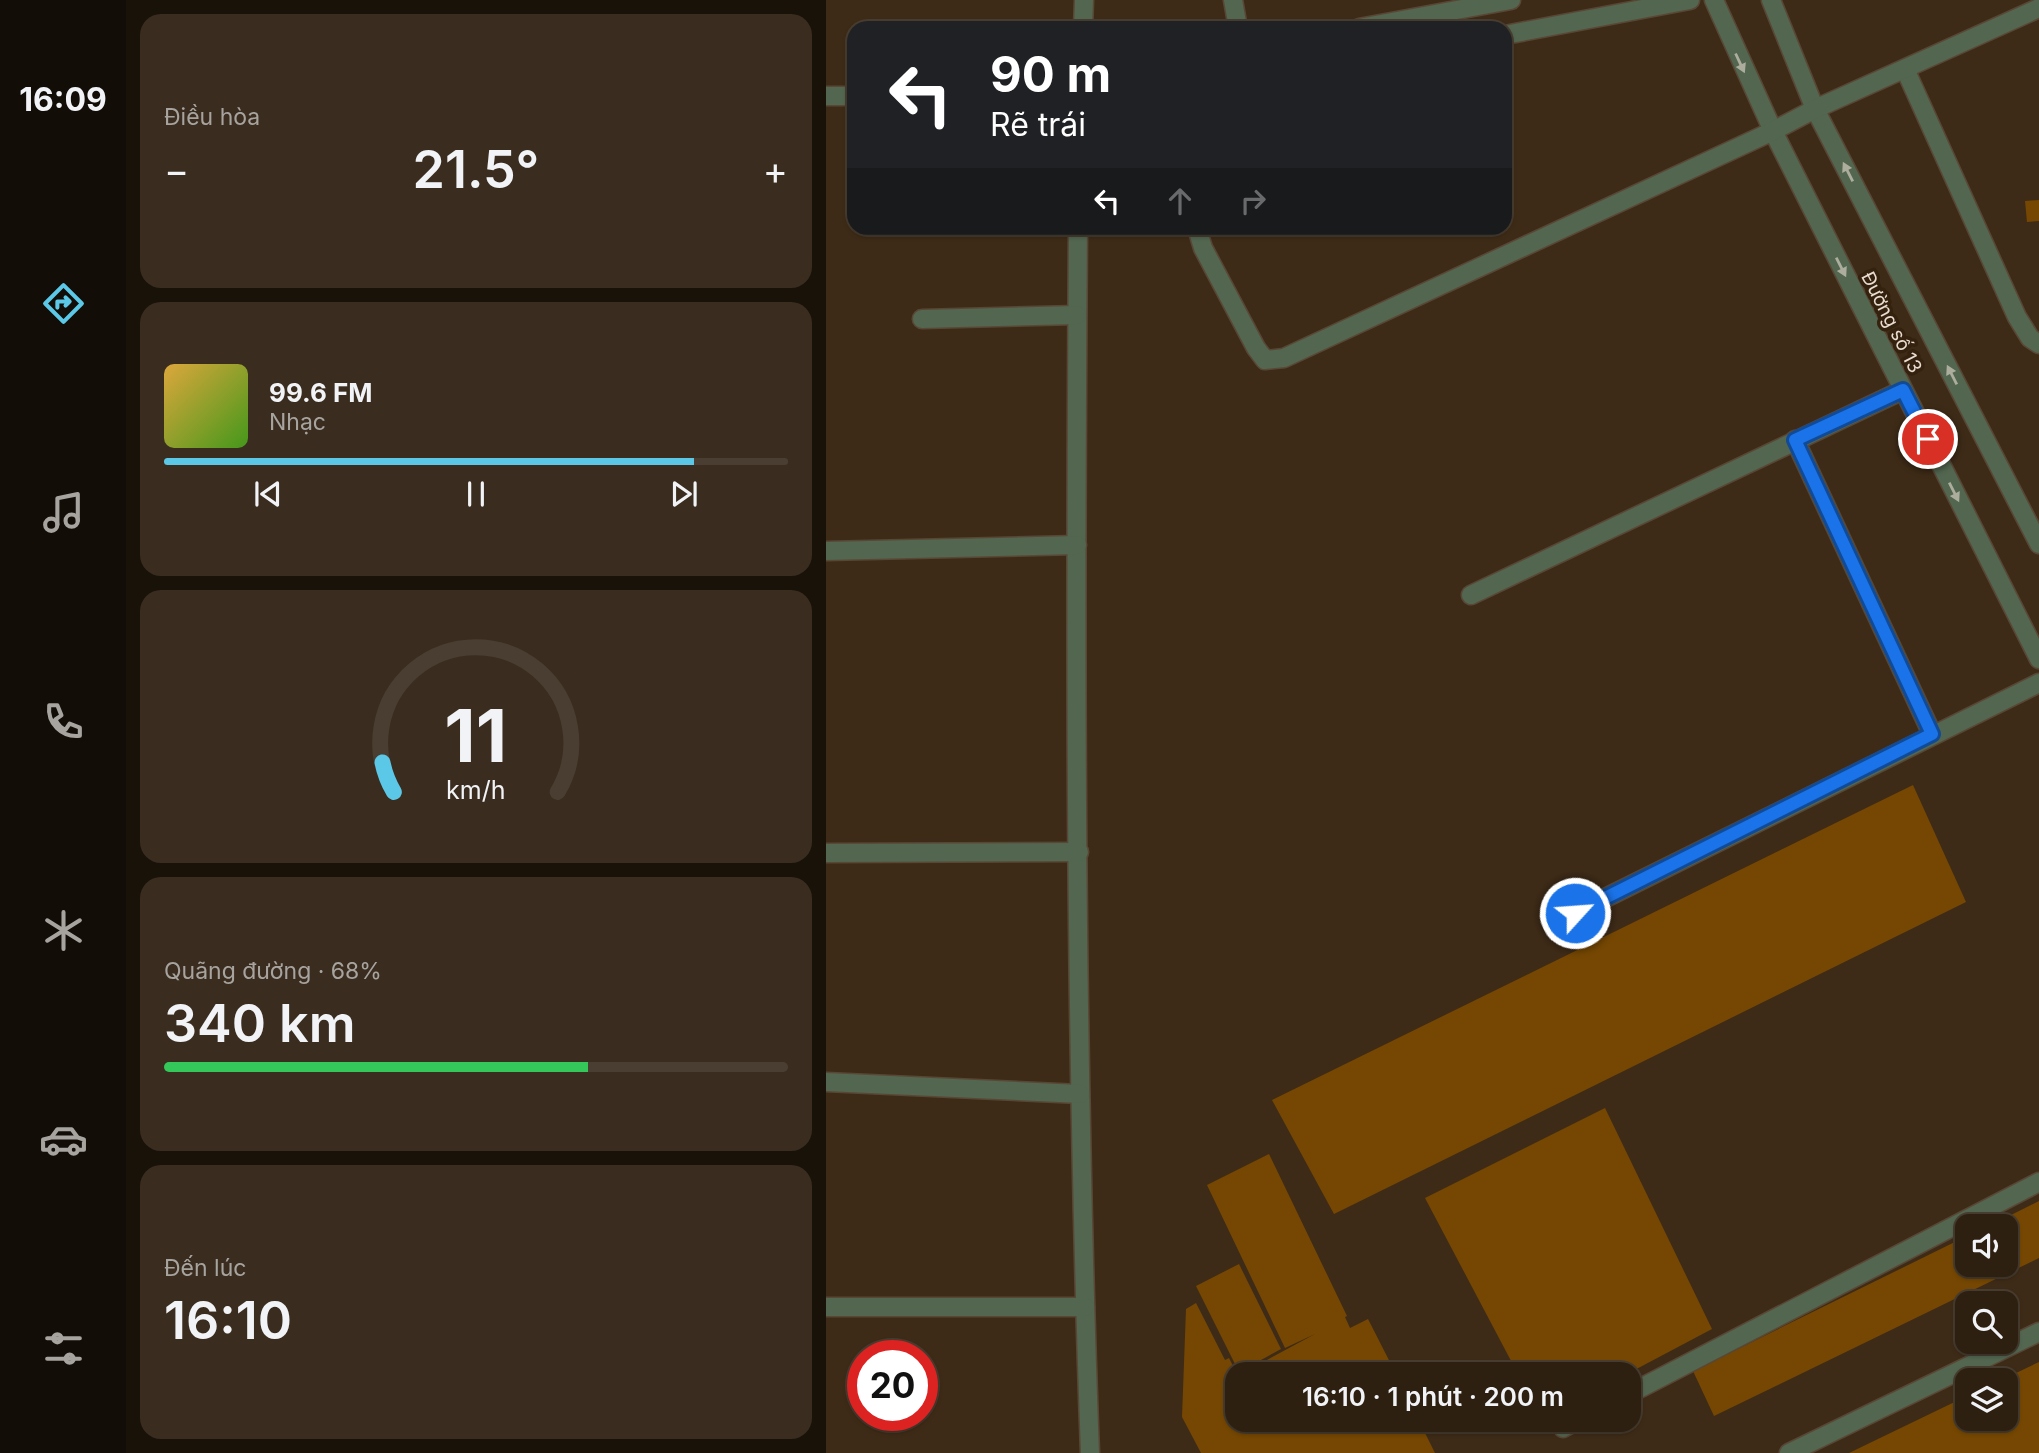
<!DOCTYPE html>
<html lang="vi">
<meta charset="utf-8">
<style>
body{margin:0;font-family:Inter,sans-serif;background:#3a2d1f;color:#f1f3f6;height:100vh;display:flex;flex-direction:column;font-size:26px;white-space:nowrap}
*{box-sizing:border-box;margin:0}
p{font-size:23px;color:#a7a39f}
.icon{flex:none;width:38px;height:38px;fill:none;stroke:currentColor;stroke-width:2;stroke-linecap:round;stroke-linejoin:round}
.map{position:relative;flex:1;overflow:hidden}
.side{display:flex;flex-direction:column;gap:14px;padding:14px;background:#191209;width:700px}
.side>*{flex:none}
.banner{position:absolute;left:21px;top:21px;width:665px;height:214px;border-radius:21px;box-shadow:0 2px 5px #0004,0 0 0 2px #493e31;background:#202124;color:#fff;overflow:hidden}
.buttons{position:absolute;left:1129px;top:1214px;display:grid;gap:14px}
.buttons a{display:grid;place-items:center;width:63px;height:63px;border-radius:14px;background:#2e2011;box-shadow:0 2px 5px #0004,0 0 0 2px #493e31;font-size:35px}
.speed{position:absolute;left:21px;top:1340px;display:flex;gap:14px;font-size:35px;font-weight:700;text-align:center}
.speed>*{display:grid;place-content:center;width:91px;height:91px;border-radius:50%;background:#2e2011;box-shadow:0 2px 5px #0004,0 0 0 2px #493e31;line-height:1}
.speed .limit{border:10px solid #d22;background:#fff;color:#111}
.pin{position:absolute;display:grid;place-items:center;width:60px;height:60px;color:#fff;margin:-30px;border:4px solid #fff;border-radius:50%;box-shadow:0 2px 7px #0007}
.me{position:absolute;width:77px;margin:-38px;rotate:64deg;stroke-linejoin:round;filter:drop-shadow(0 0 5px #0008)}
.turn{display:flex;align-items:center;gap:24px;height:147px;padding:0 28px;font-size:32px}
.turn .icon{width:91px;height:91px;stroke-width:2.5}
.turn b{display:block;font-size:49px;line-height:60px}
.lanes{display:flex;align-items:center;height:66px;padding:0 28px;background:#0003;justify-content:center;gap:35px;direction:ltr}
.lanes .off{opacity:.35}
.big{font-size:52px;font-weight:600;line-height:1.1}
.side .tile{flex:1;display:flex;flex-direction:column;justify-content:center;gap:10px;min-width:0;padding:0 24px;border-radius:21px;background:#3a2d1f}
.side .dial{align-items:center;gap:0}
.dial svg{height:182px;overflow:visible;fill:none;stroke:#493e31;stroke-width:7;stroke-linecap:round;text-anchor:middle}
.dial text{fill:#f1f3f6;stroke:none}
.song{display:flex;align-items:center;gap:21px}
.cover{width:84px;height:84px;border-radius:10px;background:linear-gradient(135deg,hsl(40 70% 55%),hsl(100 70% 35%))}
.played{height:7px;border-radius:4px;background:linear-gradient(90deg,#5bc8e7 85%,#493e31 85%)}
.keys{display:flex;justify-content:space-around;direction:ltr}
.heat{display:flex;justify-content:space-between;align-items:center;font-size:38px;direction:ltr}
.charge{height:10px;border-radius:5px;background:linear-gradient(90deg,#34c759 68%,#493e31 0)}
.trip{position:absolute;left:399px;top:1362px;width:416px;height:70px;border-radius:21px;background:#2e2011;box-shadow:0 2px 5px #0004,0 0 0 2px #493e31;font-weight:600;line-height:70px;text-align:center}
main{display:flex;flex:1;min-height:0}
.menu{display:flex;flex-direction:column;width:126px;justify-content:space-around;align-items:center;background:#120d07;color:#a7a39f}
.menu .icon{width:49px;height:49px}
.menu .current{color:#5bc8e7}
.menu b{font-size:32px;color:#f1f3f6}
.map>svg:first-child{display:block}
</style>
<main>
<nav class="menu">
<b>16:09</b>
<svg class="icon current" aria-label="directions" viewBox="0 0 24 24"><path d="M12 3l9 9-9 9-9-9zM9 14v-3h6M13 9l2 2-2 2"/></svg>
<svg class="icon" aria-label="music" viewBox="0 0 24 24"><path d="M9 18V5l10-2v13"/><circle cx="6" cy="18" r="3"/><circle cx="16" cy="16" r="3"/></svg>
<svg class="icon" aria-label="phone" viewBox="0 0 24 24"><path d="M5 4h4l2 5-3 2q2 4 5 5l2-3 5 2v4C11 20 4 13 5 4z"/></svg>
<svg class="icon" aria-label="climate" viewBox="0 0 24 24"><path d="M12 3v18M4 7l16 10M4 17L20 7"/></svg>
<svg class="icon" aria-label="car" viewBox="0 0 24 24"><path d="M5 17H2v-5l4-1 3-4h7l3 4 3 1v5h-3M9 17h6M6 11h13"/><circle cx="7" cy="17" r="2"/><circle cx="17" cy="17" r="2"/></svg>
<svg class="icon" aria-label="filters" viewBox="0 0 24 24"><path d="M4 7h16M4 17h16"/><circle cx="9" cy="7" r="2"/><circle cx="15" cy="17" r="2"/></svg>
</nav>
<section class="side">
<div class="tile"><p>Điều hòa</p>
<div class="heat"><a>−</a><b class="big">21.5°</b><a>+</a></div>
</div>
<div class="tile">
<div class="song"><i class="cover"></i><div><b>99.6 FM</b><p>Nhạc</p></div></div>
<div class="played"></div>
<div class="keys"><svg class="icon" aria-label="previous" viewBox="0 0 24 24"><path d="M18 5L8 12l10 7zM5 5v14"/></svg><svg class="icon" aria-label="pause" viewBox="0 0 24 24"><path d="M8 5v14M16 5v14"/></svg><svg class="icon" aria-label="next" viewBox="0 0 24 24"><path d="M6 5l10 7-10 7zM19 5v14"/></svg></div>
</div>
<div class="tile dial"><svg viewBox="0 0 100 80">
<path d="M14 69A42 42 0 1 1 86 69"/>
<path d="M14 69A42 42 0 0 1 9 56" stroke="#5bc8e7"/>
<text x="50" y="56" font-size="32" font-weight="700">11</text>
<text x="50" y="72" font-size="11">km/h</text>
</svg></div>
<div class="tile"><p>Quãng đường · 68%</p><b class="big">340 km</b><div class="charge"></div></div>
<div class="tile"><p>Đến lúc</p><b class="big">16:10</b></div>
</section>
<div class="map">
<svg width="1213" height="1453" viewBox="0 0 1213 1453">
<rect width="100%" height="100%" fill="#3e2b17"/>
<!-- building -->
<g fill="#754702">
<polygon points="1213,200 1213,221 1201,222 1199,201"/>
<polygon points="1087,785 1140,902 508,1214 446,1100"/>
<polygon points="779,1108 886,1329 801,1374 692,1374 599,1198"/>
<polygon points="443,1154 521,1316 519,1317 524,1328 542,1319 570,1374 415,1374 489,1334 459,1348 381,1185"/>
<polygon points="1213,1201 1213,1258 888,1416 867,1371 1141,1236 1141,1265 1180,1265 1180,1227 1161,1227"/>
<polygon points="413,1264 455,1349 413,1372 370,1286"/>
<polygon points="370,1303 399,1360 403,1358 411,1374 411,1419 592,1419 609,1453 375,1453 356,1417 360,1309"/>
<polygon points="1213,1362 1213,1453 1023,1453 1141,1396 1141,1419 1180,1419 1180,1381 1173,1381"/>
</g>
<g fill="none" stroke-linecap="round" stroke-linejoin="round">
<defs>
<g id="minor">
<polyline points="407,0 412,28"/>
<polyline points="888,0 947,131 1213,659"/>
<polyline points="945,0 989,109 1213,544"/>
<polyline points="257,28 258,0"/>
<polyline points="533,28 685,0"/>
<polyline points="679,35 864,0"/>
<polyline points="1079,69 1191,317 1204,338 1213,344"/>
<polyline points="0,96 28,96"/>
<path d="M252 228C249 636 249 1045 264 1453"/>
<polyline points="371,228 377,248 430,348 439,360 458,358 947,131 989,109 1213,8"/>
<polyline points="96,319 251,315"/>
<polyline points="969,440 1106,734"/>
<polyline points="0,551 251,545"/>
<polyline points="645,595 1077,390"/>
<polyline points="0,853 253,852"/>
<polyline points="749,913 1213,683"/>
<polyline points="0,1082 254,1094"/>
<polyline points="0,1307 259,1307"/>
<polyline points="803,1394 1213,1182"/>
<polyline points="737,1428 754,1419"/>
<polyline points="963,1453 1213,1332"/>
</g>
</defs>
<!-- minor casing -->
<use href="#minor" stroke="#594735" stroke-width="21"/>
<!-- minor -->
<use href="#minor" stroke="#526650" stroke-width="18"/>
</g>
<!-- one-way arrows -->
<defs><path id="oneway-solid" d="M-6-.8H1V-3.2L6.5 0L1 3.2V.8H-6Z" transform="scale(1.75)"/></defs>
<g fill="#adad9d">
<use href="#oneway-solid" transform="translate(914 63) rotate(65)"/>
<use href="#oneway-solid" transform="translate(1022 172) rotate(-117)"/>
<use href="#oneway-solid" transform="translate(1015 267) rotate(63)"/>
<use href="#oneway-solid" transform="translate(1126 375) rotate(-117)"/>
<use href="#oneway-solid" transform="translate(1128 492) rotate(63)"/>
</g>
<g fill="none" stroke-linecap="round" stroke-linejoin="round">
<defs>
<polyline id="route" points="749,913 1106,734 969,440 1077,390 1102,439"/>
</defs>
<!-- route casing -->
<use href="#route" stroke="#114b97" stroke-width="18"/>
<!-- route -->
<use href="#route" stroke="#1a73e8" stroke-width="12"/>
</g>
<g text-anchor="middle" stroke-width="7" stroke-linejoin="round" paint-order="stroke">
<!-- street labels -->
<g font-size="19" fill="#e9dcd0" stroke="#34210e">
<text transform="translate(1066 322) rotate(63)" y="7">Đường số 13</text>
</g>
</g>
</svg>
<div class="buttons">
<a><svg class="icon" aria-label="sound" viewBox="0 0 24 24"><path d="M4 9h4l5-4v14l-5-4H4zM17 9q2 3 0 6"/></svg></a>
<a><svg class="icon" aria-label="search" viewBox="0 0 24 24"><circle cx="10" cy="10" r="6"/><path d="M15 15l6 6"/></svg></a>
<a><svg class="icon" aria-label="layers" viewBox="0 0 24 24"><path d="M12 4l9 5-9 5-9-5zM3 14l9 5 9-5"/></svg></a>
</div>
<div class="speed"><div class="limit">20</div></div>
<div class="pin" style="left:1102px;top:439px;background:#d93025"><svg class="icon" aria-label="arrive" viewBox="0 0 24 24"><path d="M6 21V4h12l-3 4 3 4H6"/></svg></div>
<svg class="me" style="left:749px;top:913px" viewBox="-20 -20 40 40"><circle r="17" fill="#1a73e8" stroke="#fff" stroke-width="3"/><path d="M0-11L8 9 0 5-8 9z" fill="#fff"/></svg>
<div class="trip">16:10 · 1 phút · 200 m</div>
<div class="banner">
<div class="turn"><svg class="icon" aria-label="left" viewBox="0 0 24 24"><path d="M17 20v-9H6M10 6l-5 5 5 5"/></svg><div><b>90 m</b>Rẽ trái</div></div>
<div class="lanes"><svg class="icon" aria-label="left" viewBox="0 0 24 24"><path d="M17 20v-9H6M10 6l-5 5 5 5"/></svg><svg class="icon off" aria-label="ahead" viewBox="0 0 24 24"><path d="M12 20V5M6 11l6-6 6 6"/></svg><svg class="icon off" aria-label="right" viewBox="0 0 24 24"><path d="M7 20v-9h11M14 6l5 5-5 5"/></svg></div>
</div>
</div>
</main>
